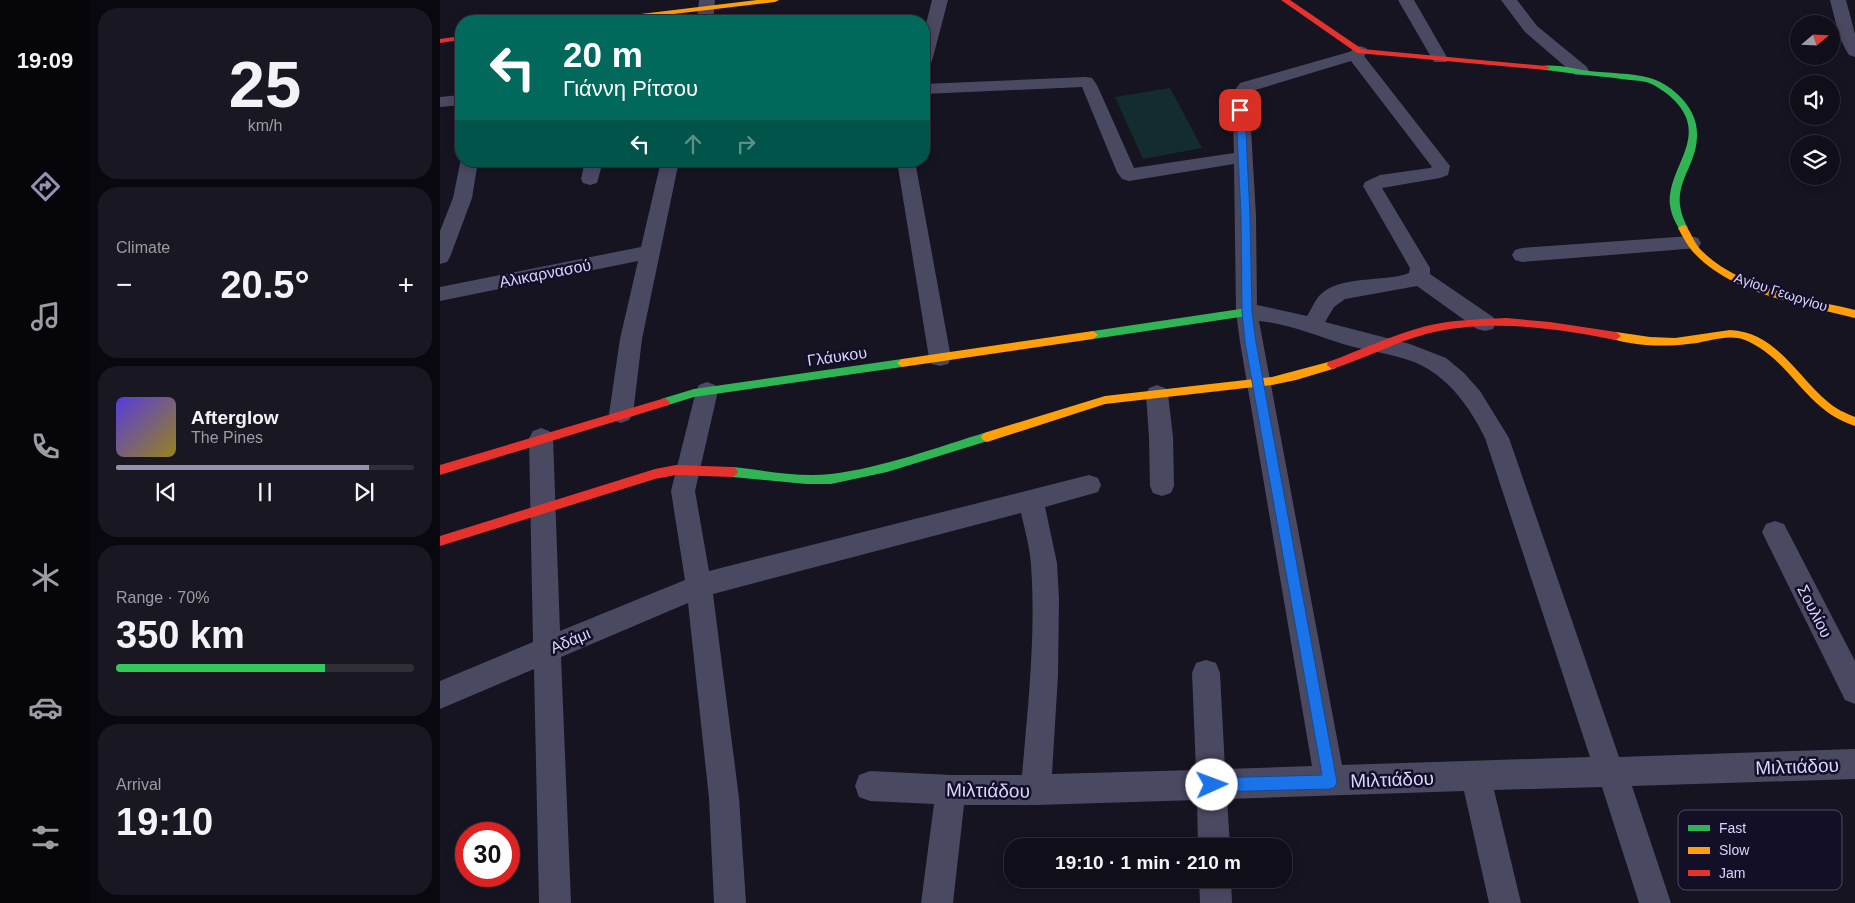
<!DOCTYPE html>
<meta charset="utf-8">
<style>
body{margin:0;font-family:Helvetica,sans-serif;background:#191822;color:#f1f3f6;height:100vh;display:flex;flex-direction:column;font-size:19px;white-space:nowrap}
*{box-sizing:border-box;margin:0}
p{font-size:16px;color:#9c9ca2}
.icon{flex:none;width:28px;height:28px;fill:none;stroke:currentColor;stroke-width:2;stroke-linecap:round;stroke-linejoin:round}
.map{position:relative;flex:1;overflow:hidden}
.drawer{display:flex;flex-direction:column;gap:8px;padding:8px;background:#09080e;width:350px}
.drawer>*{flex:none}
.top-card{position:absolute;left:15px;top:15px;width:475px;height:152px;border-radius:20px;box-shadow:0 2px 12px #0003,0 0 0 1px #302f38;background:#00695c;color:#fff;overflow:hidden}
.needle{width:32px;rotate:71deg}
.buttons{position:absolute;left:1350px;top:15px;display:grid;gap:10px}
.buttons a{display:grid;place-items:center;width:50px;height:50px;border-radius:50%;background:#100f19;box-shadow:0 2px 12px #0003,0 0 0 1px #302f38;font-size:25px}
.speed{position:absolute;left:15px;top:822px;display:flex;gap:10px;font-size:25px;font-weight:700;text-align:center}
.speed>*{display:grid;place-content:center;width:65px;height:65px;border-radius:50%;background:#100f19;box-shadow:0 2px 12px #0003,0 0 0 1px #302f38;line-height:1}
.speed .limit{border:8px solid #d22;background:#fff;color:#111}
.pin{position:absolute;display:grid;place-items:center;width:42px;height:42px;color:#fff;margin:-21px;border-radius:10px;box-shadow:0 2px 8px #0006}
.me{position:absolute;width:55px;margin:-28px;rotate:88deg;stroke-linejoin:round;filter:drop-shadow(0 0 4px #0008)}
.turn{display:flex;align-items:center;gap:18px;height:105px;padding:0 25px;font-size:22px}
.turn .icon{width:65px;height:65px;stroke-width:2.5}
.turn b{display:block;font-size:35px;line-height:42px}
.lanes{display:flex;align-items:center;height:48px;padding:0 25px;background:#0003;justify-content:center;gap:25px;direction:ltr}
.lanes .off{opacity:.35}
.big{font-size:38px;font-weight:800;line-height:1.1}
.drawer .widget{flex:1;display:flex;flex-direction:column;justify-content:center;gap:8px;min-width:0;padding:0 18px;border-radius:20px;background:#191822}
.drawer .dial{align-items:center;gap:0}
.dial b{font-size:65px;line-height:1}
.song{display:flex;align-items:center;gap:15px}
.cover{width:60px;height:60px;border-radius:8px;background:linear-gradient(135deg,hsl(250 70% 55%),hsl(50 70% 35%))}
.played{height:5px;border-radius:2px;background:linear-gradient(90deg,#9591b1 85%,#302f38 85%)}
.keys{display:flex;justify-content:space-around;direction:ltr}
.heat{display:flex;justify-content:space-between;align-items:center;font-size:28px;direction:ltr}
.charge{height:8px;border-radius:4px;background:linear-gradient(90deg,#34c759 70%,#302f38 0)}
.trip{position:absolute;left:564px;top:838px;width:288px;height:50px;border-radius:20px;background:#100f19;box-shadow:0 2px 12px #0003,0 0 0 1px #302f38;font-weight:800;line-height:50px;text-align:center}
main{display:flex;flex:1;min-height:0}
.tab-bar{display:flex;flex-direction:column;width:90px;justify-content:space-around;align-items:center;background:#06060a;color:#9c9ca2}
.tab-bar .icon{width:35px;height:35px}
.tab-bar .current{color:#9591b1}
.tab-bar b{font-size:22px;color:#f1f3f6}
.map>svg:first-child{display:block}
</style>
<main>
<nav class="tab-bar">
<b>19:09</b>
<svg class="icon current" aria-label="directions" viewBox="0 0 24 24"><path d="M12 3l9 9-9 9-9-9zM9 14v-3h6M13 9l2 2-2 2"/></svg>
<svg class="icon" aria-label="music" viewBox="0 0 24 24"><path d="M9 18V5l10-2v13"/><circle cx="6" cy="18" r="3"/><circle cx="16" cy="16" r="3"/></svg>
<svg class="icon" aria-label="phone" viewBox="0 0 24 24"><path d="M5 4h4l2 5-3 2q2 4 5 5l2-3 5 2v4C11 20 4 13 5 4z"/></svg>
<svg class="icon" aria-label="climate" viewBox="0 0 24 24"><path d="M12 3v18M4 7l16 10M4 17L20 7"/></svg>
<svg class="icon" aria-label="car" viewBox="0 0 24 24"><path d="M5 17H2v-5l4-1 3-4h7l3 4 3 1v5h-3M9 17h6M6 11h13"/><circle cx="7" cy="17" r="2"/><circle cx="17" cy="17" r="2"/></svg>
<svg class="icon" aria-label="filters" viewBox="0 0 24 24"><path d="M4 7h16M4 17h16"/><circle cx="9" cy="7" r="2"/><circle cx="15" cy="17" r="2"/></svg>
</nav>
<section class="drawer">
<div class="widget dial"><b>25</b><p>km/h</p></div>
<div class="widget"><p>Climate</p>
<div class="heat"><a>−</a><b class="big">20.5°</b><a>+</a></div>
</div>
<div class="widget">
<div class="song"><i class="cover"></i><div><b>Afterglow</b><p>The Pines</p></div></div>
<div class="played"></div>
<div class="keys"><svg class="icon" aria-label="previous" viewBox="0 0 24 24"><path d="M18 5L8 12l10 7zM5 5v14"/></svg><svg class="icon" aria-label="pause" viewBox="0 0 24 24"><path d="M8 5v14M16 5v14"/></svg><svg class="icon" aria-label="next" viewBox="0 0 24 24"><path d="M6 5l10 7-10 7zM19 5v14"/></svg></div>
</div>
<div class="widget"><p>Range · 70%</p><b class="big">350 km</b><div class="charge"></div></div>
<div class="widget"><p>Arrival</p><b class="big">19:10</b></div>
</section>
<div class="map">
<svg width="1415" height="903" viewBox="0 0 1415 903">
<rect width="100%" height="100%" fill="#161421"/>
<!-- green -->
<polygon fill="#132c2d" points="730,88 762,148 703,159 675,97"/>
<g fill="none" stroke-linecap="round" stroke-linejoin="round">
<!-- street -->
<g fill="#4a4962" fill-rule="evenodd">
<polygon points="259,0 275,0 273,21 257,21"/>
<polygon points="492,0 508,0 492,61 490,64 484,66 484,32"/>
<polygon points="958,0 974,0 1008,59 1006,62 994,62"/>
<polygon points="1061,0 1077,0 1097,26 1147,67 1149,71 1147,75 1135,75 1085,32"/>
<path d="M1390 0H1406L1415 34V57L1409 55C1398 39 1395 18 1390 0Z"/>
<path d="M920 46 926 48 928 51 924 56 1010 166 1008 175 1000 178 942 188 990 268V274L1053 317 1056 323 1053 329 1045 331 1037 329 977 286 905 299 894 307 885 322 970 344 1006 358 1024 373 1040 391 1069 438 1179 757 1415 749V779L1192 786 1231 903H1199L1162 787 1054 790 1081 903H1049L1024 791 787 799 790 846H758L757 800 596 805H524L513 903H481L494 804 430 801 419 797 415 786 419 775 430 771 511 775H582C588 706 596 635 591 565 590 548 585 530 581 513L273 594 299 798 306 903H274L269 798 248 603 121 657 131 903H99L94 669 0 709V681L93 642 89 438 93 431 101 428 109 431 113 438 120 631 245 580 231 491 256 391 259 385 267 382 275 385 278 391 255 491 269 571 649 475 658 478 661 485 658 492 605 507 617 563 619 599 618 675 612 774 756 770 752 673 756 663 766 660 776 663 780 673 785 769 872 766 800 342 796 312 794 164 689 181 682 179 677 172 642 87 484 94V84L646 77 652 78 657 85 694 168 794 153 792 94 800 83 909 52ZM911 61 992 167 990 168 940 175 925 182 923 186 970 268 969 273C943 283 900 274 879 296 874 302 871 310 867 316L817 305 816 216 809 95 812 91ZM819 321C848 324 875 335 903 344 926 351 951 353 974 362 1007 375 1030 407 1045 438L1150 757 902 765Z"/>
<polygon points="21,95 21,105 0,107 0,97"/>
<polygon points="21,159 21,161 38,161 32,198 10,257 7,262 0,264 0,231 13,198"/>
<polygon points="145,161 163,161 157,183 150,185 143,183 141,179"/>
<polygon points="221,161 239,161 202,339 193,414 189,420 181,423 173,420 169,414 180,339 198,261 0,301 0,287 201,247"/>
<polygon points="457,161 475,161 511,358 508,364 500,366 492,364 489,358"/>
<polygon points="1251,236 1258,238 1261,243 1258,248 1082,262 1075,260 1072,255 1075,250 1082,248"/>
<polygon points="717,385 725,388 728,394 733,437 734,486 731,493 722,496 713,493 710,486 709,437 706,394 709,388"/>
<polygon points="1335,521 1344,524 1415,661 1415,704 1405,700 1322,532 1326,524"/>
<polygon points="759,879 791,879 792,903 760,903"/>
</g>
<!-- fast -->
<g fill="#30b455" fill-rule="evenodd">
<path d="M1103 66C1117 64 1135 69 1149 71 1168 73 1191 73 1210 78 1233 85 1257 108 1257 133 1258 171 1225 185 1248 228L1246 230H1240C1235 222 1231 214 1230 205 1227 167 1270 138 1235 101 1227 93 1216 85 1206 82 1196 80 1185 80 1175 78 1152 76 1129 73 1106 70H1103Z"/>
<polygon points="807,308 812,312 807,316 653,339 648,335 653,331"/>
<polygon points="462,359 467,363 462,367 254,397 225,406 220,402 221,399 254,389"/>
<path d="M547 432 551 434 553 437 551 440 447 472 391 484H366L292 477 288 475 286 472 288 469 292 467C324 470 359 478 391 474 442 468 498 447 547 432Z"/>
</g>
<!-- slow -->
<g fill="#ff9f0a" fill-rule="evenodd">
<polygon points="317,0 339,0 335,2 175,21 155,21 159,19"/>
<path d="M1243 225 1246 226C1251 233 1254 242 1260 249 1297 288 1365 298 1415 310V318C1361 304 1295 295 1255 254 1248 247 1243 237 1238 228Z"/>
<path d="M1290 330C1336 332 1357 376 1388 402 1396 409 1405 413 1415 417V426C1364 410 1351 359 1305 340 1287 333 1266 343 1248 344 1224 347 1196 346 1172 339L1171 336 1176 332 1210 337 1235 338Z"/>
<polygon points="653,331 658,335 653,339 462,367 457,363 462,359"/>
<polygon points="892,361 896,362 897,365 896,368 856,380 832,385 665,404 547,442 543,440 541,437 543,434 547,432 665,396 832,377"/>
</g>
<!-- jam -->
<g fill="#e5322d" fill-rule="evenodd">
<polygon points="841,0 850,0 922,49 1106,66 1110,68 1106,70 917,53"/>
<polygon points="21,36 21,40 0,43 0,39"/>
<path d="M1066 318 1110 322 1176 332 1181 336 1176 340C1114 328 1048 318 986 334 953 343 924 359 892 369L887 365 888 362C921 350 952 335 986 326 1012 320 1039 319 1066 318Z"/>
<polygon points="225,398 230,402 229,405 0,475 0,465"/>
<polygon points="236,465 292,467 296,469 298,472 296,475 292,477 236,475 215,479 0,546 0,536 215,469"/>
</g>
</g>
<!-- route -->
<polygon fill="#1a73e8" stroke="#114b97" points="800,107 805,110 810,216 812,312 816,342 897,782 895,787 890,789 772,792 767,790 764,785 767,780 772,778 882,775 805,342 802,312 801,216 796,110"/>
<g text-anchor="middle" stroke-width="5" stroke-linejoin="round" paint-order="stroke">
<!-- far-street labels -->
<g font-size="14" fill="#d9d4ff" stroke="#130f26">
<text transform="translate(1341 292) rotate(18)" y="5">Αγίου Γεωργίου</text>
</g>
<!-- street labels -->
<g font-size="16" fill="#d9d4ff" stroke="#130f26">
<text transform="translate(105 273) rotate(-11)" y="6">Αλικαρνασού</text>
<text transform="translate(397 356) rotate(-8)" y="6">Γλάυκου</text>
<text transform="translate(1375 611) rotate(63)" y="6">Σουλίου</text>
<text transform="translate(130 640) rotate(-23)" y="6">Αδάμι</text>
</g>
<!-- near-street labels -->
<g font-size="19" fill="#d9d4ff" stroke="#130f26">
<text transform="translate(1357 766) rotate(-2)" y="7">Μιλτιάδου</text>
<text transform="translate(952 779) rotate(-2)" y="7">Μιλτιάδου</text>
<text transform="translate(548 790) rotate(1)" y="7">Μιλτιάδου</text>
</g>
</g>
<!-- legend -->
<rect x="1238" y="810" width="164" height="80" rx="8" fill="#130f26" stroke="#4e4a67" stroke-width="1"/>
<rect x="1248" y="825" width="22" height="6" fill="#30b455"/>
<rect x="1248" y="847" width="22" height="7" fill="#ff9f0a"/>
<rect x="1248" y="870" width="22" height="6" fill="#e5322d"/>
<g font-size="14" fill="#d9d4ff">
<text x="1279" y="833">Fast</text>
<text x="1279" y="855">Slow</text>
<text x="1279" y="878">Jam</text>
</g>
</svg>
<div class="buttons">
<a><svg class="needle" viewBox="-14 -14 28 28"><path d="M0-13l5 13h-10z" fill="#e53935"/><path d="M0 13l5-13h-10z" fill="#9c9ca2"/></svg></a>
<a><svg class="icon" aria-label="sound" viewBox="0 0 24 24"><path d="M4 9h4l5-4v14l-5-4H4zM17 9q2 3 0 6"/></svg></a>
<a><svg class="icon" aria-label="layers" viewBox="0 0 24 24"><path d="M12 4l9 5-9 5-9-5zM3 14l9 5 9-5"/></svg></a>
</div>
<div class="speed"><div class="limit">30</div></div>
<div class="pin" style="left:800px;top:110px;background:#d93025"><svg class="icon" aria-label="arrive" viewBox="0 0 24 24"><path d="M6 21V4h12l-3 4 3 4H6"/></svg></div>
<svg class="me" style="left:772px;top:785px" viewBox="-20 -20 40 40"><circle r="19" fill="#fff"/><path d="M0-13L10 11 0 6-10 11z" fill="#1a73e8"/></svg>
<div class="trip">19:10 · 1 min · 210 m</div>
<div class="top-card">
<div class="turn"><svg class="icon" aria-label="left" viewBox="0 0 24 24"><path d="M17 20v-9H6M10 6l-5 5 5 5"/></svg><div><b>20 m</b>Γιάννη Ρίτσου</div></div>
<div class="lanes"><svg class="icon" aria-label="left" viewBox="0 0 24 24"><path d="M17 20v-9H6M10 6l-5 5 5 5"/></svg><svg class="icon off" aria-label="ahead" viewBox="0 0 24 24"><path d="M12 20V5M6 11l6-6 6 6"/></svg><svg class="icon off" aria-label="right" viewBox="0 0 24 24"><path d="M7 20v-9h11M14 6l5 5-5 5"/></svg></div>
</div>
</div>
</main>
